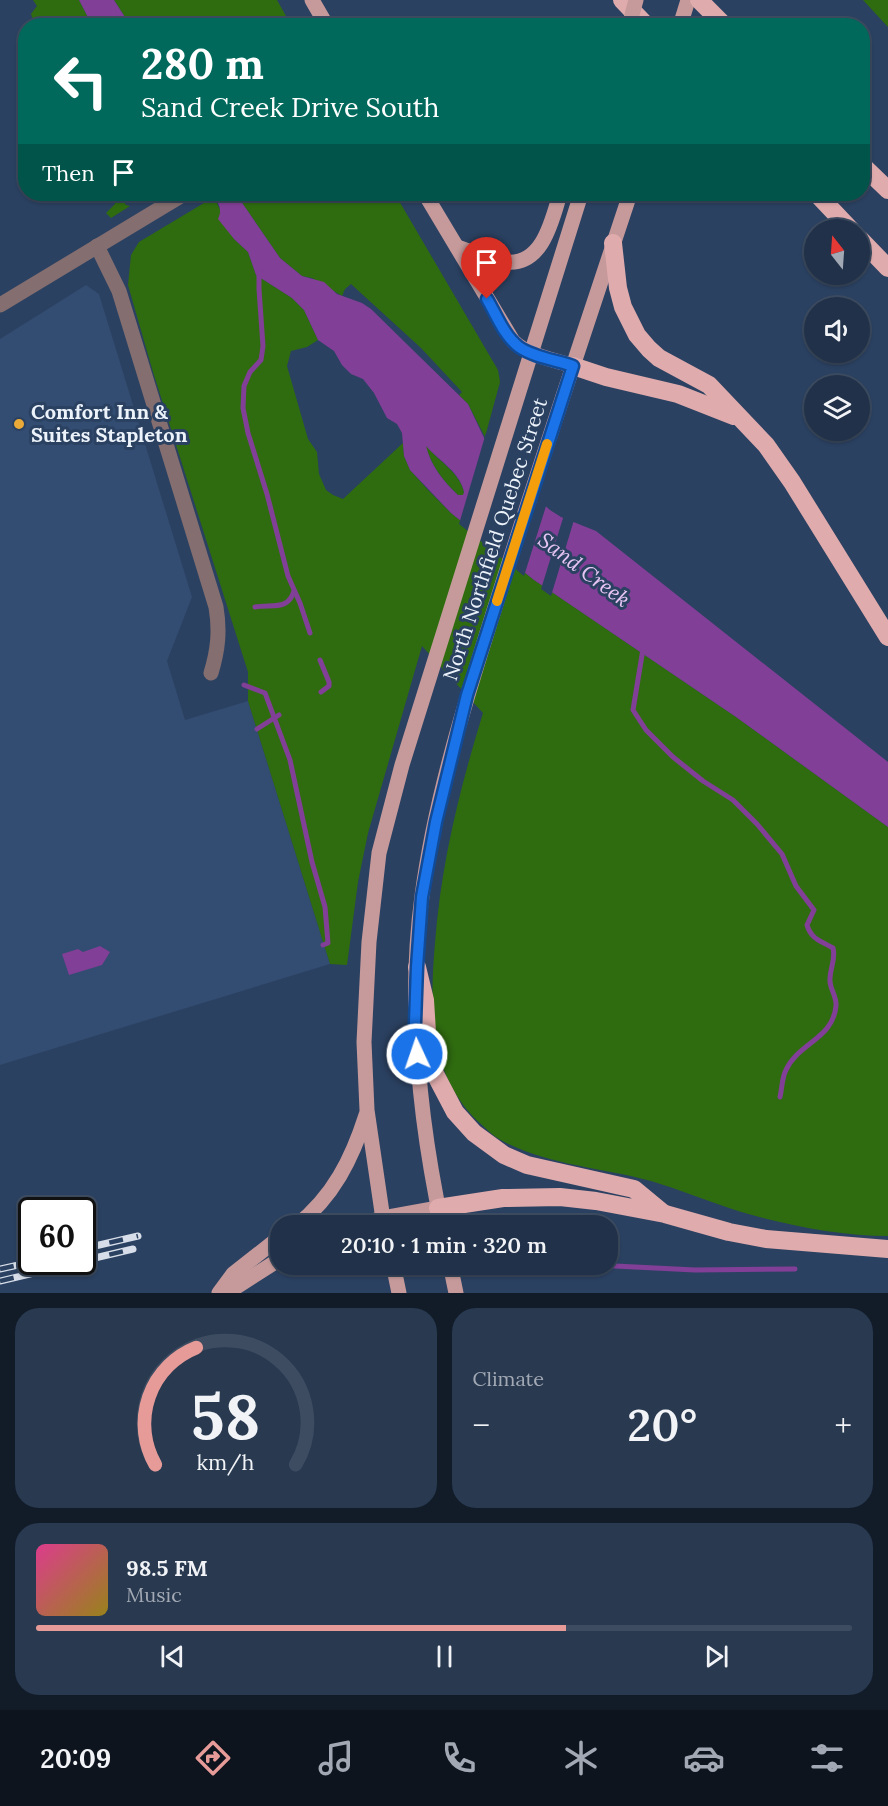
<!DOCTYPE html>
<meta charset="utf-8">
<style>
body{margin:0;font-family:Lora,serif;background:#283950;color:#f1f3f6;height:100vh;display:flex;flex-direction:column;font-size:22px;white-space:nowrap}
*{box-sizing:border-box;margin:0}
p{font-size:20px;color:#a2a9b4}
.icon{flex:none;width:33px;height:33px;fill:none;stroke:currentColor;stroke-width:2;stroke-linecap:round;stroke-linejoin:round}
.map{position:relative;height:1293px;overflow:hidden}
.panel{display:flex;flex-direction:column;gap:15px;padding:15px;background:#121b28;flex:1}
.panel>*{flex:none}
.top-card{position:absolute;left:18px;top:18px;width:852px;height:183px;border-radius:24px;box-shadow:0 2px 4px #0004,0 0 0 2px #3d4c61;background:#00695c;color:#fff;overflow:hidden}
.needle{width:39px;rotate:343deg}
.controls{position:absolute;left:804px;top:219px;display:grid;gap:12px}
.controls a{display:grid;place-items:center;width:66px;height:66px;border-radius:50%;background:#203149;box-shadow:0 2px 4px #0004,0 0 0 2px #3d4c61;font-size:30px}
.speed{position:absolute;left:18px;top:1197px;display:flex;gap:12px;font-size:30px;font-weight:700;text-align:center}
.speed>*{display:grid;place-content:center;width:78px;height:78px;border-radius:50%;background:#203149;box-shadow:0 2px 4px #0004,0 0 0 2px #3d4c61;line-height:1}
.speed .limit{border:3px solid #111;border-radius:9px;background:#fff;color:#111}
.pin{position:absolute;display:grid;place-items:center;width:51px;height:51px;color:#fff;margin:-62px -26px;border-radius:50% 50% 50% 0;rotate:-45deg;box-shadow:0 0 6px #0007}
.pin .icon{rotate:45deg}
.me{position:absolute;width:66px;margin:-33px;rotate:357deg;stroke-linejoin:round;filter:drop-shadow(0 0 4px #0008)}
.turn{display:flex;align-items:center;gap:21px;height:126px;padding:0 24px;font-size:27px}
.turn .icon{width:78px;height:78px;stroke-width:2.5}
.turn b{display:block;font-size:42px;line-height:51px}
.then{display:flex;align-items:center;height:57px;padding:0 24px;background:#0003;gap:12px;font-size:22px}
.big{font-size:45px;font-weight:600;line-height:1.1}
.panel .widget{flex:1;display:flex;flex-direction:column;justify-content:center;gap:9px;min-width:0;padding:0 21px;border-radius:24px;background:#283950}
.panel .dial{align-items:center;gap:0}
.dial svg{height:156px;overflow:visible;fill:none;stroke:#3d4c61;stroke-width:7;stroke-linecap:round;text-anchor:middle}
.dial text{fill:#f1f3f6;stroke:none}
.song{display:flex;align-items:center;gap:18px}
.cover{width:72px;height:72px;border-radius:9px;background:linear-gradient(135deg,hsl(330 70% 55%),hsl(50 70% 35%))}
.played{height:6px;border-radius:3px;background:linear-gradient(90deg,#e69b98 65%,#3d4c61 65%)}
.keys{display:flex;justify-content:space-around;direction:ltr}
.heat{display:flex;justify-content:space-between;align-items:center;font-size:33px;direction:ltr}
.panel .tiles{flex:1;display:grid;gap:15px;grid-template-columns:1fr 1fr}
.widget:last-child{grid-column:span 2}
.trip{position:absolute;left:270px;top:1215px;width:348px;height:60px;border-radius:24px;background:#203149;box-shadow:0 2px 4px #0004,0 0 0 2px #3d4c61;font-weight:600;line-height:60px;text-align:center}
.tabs{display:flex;height:96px;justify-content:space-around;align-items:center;background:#0d141d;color:#a2a9b4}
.tabs .icon{width:42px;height:42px}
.tabs .current{color:#e69b98}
.tabs b{font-size:27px;color:#f1f3f6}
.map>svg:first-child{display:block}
</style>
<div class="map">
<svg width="888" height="1293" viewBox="0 0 888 1293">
<rect width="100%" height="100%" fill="#2b4161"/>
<!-- built -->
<polygon fill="#334c71" points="86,285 99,294 192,597 167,661 185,720 248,701 330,964 0,1065 0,339"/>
<!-- green -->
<g fill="#2f6c0f">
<polygon points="33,0 79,0 92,25 35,25 31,14 37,6"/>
<polygon points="114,0 277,0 291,25 130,25"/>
<polygon points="863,0 888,0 888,27"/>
<polygon points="115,194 123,194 119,196 126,205 130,206 111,218 106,213 115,204"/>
<polygon points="236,194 395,194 498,370 500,382 485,437 468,404 459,395 462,392 421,348 351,284 345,289 342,296 312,278 302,276 280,258"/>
<path d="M214 197 234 239 248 252 256 275 292 298 304 310 318 340 307 347 291 351 287 366 308 439 317 452 319 474 326 490 333 495 343 499 403 443 404 456 410 470 428 490 451 513 534 580 736 717 888 827V1236C839 1236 779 1224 732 1209 705 1200 678 1189 651 1181 600 1167 545 1165 499 1139 492 1135 487 1129 481 1124 457 1103 442 1073 436 1042 431 1010 432 975 435 943 441 863 460 788 483 713L422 646 368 833 358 882 347 965 330 964 248 701V672L153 372 128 285 131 255 139 242Z"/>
<path d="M425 444C437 461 459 471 464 492L463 495H458C442 480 431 465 425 444Z"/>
</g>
<!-- water -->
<g fill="#823f97" fill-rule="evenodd">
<polygon points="79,0 114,0 130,25 92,25"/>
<path d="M212 194H236L280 258 302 276 324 282 337 294 362 303 371 309 468 404 488 446 508 472 550 510 561 517 596 531 888 762V827L736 717 534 580 451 513 410 470 404 456 402 433 397 424 387 418 374 393 363 379 351 374 342 365 334 351 318 340 304 310 292 298 256 275 248 252 234 239 218 219C223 209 218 202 212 194ZM426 446C439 461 460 472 464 492L463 495H458C443 481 431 466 426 446Z"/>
<polygon points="100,946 110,952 102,965 69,975 62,954 78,949 83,952"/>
</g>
<!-- pier -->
<g fill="#2b4161">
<polygon points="486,433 491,444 510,470 547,503 524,576 459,524"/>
<polygon points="564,515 574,520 551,596 541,589"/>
</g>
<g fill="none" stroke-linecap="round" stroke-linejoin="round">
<!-- stream -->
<g stroke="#823f97" stroke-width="5">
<polyline points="261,271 259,274 259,289 263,346 261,360 250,372 244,386 243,408 248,433 267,494 288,576 300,603 310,633"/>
<path d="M255 607C272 604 288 611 294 591"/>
<path d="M643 649 633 710 646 730 673 757 703 781 733 800 757 824 782 854 796 886 814 910 807 925C811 939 821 941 833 948 836 959 830 968 830 979 829 988 837 996 836 1006 833 1039 798 1043 786 1070 782 1077 782 1089 780 1097"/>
<polyline points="320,660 329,682 329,686 321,692"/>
<polyline points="244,685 265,693 290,760 312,862 325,907 328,943 323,945"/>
<polyline points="257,729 279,715"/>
<polyline points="595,1265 695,1270 795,1269"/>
</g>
<!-- minor -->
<g stroke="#846e6f" stroke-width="15">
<path d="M97 246 119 291 216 607C220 631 218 650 211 673"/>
<polyline points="0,305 184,194"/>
</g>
<!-- major -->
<g stroke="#c69a9b" stroke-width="15">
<polyline points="312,0 327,26"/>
<polyline points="680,26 688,0"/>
<path d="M425 194 513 341C528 356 553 359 573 366"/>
<path d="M457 247C473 252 490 261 507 262 543 265 552 220 560 194"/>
<path d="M296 1226C333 1197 352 1159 366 1115"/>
<polyline points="355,1226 383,1218 438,1208"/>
<polyline points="384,1226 367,1110 364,1042 369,942 379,853 402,765 581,194"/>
<path d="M442 1226C419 1118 407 1006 422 896 436 790 470 687 502 585 543 454 587 324 630 194"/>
<polyline points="393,1264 399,1293"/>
<polyline points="450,1264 456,1293"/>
<polyline points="219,1293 233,1274 280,1237"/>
<polyline points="227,1293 280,1259"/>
</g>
<!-- highway -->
<g stroke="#e0abac" stroke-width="18">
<polyline points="622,0 647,26"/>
<polyline points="699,0 725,26"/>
<polyline points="862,165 888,190"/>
<polyline points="817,194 851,230"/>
<polyline points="860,239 888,268"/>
<polyline points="613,243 618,288 623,307 637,335 649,349 659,358 709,385 766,445 792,482 888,637"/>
<polyline points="573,366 606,377 678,394 734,416"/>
<polyline points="417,967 425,1000 428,1048 434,1072 455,1112 474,1133 504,1155 527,1165 634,1189 663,1213"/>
<polyline points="438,1208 503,1198 560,1197 596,1201 665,1214 729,1232 766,1239 888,1249"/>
</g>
<defs>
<g id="rail">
<polyline points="82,1249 138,1236"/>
<polyline points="82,1261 133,1249"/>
<polyline points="0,1269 32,1262"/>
<polyline points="0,1281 81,1262"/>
</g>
</defs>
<!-- rail casing -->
<use href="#rail" stroke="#d7dee9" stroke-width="7"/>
<!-- rail -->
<use href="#rail" stroke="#2b4161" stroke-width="4.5" stroke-dasharray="14" stroke-linecap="butt"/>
<!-- major-bridge -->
<polyline stroke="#c69a9b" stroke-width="15" points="629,26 636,0"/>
</g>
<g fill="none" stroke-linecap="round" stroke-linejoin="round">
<defs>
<path id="route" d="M417 1054 415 1023 417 967 422 897 436 822 467 695 573 366C556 360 533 357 519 347 504 336 496 314 487 299"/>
</defs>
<!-- route casing -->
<use href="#route" stroke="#114b97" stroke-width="15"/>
<!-- route -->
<use href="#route" stroke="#1a73e8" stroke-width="10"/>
<!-- slow -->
<polyline stroke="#f59e0b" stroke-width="10" points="497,601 547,444"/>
</g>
<!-- markers -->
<circle fill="#eaaa38" stroke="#2b4161" stroke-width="2" cx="19" cy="424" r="6"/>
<g text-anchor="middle" stroke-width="6" stroke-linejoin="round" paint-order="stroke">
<!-- poi labels -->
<g font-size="20" font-weight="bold" fill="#edf3fb" stroke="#2b4161" text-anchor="start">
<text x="31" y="419">Comfort Inn &amp;<tspan x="31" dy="23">Suites Stapleton</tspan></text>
</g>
<!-- street labels -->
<g font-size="20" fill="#edf3fb" stroke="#2b4161">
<text transform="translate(495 539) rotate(-72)" y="7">North Northfield Quebec Street</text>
</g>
<!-- water labels -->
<g font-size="21" font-style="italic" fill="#e7c5f3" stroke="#2b4161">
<text transform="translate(584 570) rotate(37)" y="7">Sand Creek</text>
</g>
</g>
</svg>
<div class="controls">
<a><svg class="needle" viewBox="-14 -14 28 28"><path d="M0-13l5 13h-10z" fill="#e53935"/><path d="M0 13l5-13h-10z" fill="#a2a9b4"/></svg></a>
<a><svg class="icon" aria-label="sound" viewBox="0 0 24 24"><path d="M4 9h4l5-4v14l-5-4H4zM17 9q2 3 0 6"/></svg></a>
<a><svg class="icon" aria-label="layers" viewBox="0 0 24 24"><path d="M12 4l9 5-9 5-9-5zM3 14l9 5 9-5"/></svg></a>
</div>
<div class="speed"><div class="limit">60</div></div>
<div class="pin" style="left:487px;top:299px;background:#d93025"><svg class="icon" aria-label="arrive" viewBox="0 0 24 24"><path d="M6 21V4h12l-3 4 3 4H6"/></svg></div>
<svg class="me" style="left:417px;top:1054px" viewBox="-20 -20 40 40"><circle r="17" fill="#1a73e8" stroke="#fff" stroke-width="3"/><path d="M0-11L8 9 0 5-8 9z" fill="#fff"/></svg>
<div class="trip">20:10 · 1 min · 320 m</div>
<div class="top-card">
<div class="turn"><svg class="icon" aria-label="left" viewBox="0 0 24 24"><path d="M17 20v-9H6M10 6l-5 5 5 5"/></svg><div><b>280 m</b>Sand Creek Drive South</div></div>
<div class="then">Then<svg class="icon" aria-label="arrive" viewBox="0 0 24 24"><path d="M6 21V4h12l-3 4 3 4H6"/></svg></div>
</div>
</div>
<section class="panel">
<div class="tiles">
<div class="widget dial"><svg viewBox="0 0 100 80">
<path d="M14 69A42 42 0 1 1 86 69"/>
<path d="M14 69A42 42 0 0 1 35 9" stroke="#e69b98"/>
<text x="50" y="56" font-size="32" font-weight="700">58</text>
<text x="50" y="72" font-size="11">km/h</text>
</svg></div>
<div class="widget"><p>Climate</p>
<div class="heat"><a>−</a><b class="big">20°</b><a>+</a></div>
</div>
<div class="widget">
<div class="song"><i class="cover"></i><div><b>98.5 FM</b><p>Music</p></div></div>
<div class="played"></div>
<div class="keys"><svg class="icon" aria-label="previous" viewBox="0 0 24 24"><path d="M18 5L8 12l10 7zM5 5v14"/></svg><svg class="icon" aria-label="pause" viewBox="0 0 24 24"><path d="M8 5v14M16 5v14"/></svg><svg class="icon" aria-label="next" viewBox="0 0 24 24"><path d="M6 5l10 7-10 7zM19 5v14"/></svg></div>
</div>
</div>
</section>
<nav class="tabs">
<b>20:09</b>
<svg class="icon current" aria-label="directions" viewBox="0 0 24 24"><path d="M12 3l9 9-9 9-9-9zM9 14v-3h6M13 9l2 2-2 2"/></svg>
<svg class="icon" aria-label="music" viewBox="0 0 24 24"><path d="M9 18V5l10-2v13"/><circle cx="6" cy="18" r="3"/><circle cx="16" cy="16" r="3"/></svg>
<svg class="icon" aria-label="phone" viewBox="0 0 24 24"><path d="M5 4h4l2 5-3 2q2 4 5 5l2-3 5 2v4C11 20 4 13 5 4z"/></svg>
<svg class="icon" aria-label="climate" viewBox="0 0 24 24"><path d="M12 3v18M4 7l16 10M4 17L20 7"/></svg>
<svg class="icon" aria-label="car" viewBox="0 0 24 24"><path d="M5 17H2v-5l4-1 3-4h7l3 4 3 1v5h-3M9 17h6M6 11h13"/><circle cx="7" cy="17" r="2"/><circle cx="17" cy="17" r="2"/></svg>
<svg class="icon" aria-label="filters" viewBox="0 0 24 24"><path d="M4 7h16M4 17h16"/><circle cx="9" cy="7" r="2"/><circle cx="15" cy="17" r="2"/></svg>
</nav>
